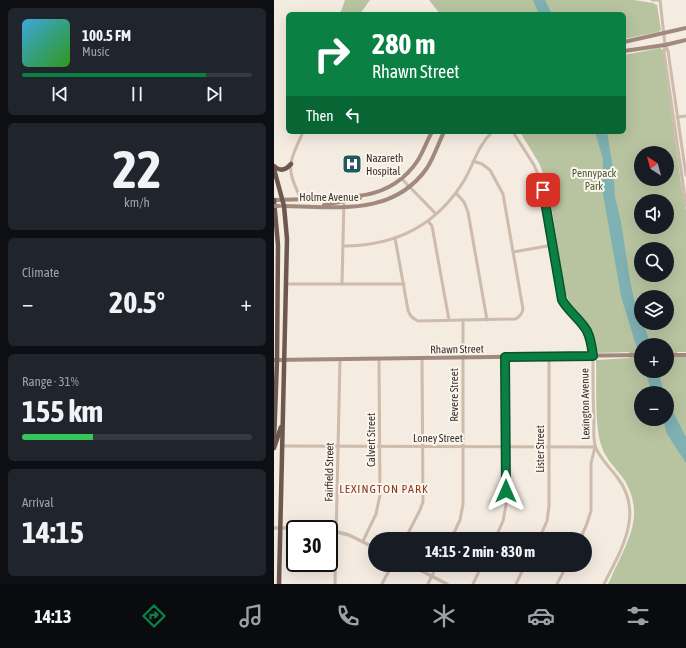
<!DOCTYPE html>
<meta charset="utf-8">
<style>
body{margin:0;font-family:"Asap Condensed",sans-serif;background:#20242c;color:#f1f3f6;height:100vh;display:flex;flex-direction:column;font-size:15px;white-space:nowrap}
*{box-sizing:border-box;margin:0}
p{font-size:13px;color:#9ea1a6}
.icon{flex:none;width:22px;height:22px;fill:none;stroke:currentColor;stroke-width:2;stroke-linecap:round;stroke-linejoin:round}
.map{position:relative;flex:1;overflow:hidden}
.details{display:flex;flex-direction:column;gap:8px;padding:8px;background:#0d0f14;width:274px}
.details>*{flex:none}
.top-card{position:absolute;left:12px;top:12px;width:340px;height:122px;border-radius:6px;box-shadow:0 4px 16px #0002;background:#0b8043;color:#fff;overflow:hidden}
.needle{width:26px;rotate:324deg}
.controls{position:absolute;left:360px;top:146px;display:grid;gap:8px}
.controls a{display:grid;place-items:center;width:40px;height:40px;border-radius:50%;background:#171b24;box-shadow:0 4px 16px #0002;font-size:20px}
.speed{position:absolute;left:12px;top:520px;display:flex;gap:8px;font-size:20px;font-weight:700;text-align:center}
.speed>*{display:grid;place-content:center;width:52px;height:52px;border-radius:50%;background:#171b24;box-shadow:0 4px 16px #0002;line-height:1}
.speed .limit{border:2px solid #111;border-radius:6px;background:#fff;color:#111}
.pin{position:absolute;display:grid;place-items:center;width:34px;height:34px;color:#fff;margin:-17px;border-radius:8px;box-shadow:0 2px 6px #0006}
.me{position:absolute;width:44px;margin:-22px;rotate:0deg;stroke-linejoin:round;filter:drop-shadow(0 0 3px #0008)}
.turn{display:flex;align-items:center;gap:14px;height:84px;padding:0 20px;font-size:18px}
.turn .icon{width:52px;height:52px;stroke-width:2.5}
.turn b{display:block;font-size:28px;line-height:34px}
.then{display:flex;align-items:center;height:38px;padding:0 20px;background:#0003;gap:8px;font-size:15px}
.big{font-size:30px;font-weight:700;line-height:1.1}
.details .card{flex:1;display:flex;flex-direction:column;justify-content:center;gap:6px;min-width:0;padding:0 14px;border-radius:6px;background:#20242c}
.details .dial{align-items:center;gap:0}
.dial b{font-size:52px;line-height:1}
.song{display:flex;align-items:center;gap:12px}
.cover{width:48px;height:48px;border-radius:6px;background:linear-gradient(135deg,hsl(200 70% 55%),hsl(110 70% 35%))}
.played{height:4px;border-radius:2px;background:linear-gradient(90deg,#0b8043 80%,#363941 80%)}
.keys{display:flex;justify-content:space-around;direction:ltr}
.heat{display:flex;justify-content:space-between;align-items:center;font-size:22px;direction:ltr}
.charge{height:6px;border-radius:3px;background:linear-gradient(90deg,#34c759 31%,#363941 0)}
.trip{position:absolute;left:94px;top:532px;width:224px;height:40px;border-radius:20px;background:#171b24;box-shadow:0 4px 16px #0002;font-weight:700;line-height:40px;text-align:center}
.dock{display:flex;height:64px;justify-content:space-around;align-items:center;background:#090b0e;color:#9ea1a6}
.dock .icon{width:28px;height:28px}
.dock .active{color:#0b8043}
.dock b{font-size:18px;color:#f1f3f6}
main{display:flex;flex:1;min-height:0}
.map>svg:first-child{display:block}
</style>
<main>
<section class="details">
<div class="card">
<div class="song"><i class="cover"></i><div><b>100.5 FM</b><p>Music</p></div></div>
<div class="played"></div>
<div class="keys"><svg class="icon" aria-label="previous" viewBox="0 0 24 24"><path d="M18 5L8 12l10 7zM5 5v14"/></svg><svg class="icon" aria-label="pause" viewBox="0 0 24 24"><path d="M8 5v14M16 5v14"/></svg><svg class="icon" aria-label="next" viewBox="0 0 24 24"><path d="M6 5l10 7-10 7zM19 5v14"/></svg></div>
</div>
<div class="card dial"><b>22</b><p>km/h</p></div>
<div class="card"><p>Climate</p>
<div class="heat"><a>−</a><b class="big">20.5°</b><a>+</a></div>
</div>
<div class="card"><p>Range · 31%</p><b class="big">155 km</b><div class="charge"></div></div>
<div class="card"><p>Arrival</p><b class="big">14:15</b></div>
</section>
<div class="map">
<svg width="412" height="584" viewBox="0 0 412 584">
<rect width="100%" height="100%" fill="#f4ebe1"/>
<!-- green -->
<g fill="#b8c4a0" fill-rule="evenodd">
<polygon points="71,0 96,0 86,14 66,14"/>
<polygon points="155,0 360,0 379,3 383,5 387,30 384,32 350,39 350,14 166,14"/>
<path d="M386 48 389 50 407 183 412 210V352H403V357H412V584H334C338 577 339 572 343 565 357 535 369 513 351 481 343 469 331 459 327 445 320 422 323 384 322 360L356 358 355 352 322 353 321 341 318 332 312 322 296 303 291 292 278 210 270 176 265 163 246 132H350V55ZM367 153H393V179H367ZM367 201H393V227H367ZM367 249H393V275H367ZM367 297H393V323H367ZM367 345H393V371H367ZM367 393H393V419H367Z"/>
</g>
<!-- water -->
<g fill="#7fb0b2">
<polygon points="259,0 271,0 278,14 265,14"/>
<polygon points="321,132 333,132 339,168 341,197 347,222 356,280 361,304 367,318 367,323 369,323 377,345 367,345 367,359 361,342 347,296 328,188 329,159"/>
<polygon points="371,371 384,371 390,393 378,393"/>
<polygon points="393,400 412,437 412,463 393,434 389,419 393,419"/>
</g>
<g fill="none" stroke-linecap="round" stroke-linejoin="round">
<!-- minor -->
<g stroke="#cdbbac" stroke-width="3">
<polyline points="378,0 386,0"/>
<polyline points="386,0 391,45 390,52 412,205"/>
<polyline points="391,45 394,51 412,175"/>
<polyline points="403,117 412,116"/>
<path d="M239 132 260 165 266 179 288 300C296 314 312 324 317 339 319 349 319 360 319 369 319 386 319 402 320 418 320 427 319 437 321 445 323 455 337 469 343 477 371 513 347 550 330 584"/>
<polyline points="128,179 162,214"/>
<polyline points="182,193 190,202 194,212 213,320"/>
<path d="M27 200C24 191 18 182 17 172 15 159 24 144 29 132"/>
<polyline points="154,221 158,226 175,320"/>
<path d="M121 238 134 310C136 316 138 318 144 321L241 319C246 317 248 314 249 309L229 194 216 170 208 164 199 161"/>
<path d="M69 246C122 246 163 226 191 179 200 163 204 146 218 132"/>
<polyline points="239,252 279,245"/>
<polyline points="12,284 130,284"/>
<polyline points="68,284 70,200"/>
<polyline points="8,446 321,447 317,463 317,511 312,526 306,539"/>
<polyline points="131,539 146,510 149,502 148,359"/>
<polyline points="177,539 186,520 189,504 189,320"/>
<polyline points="221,539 229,521 232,505 231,357"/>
<polyline points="265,539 273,521 275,506 275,357"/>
<polyline points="89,541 102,514 106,495 105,359"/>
<polyline points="61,584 66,359"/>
<polyline points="108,584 118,565"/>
<polyline points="154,584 163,565"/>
<polyline points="199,584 208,565"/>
<polyline points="242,584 251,565"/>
<polyline points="283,584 293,565"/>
</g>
<!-- tertiary -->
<g stroke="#cdbbac" stroke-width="3.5">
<polyline points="0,528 35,528 46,529"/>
<polyline points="55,530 75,535 101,548"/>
<polyline points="136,565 173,584"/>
</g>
<!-- secondary -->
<g stroke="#a18a7d" stroke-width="4">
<polyline points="350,42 412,28"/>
<polyline points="350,51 391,45 412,40"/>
<path d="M0 200C23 200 45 199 68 197 73 196 78 197 83 196 105 194 125 184 139 167 148 157 151 144 158 132"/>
<polyline points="50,205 86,198"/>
<path d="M8 206C60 206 118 218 153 168 160 157 164 144 170 132"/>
<polyline points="393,355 412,355"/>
<polyline points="0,360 367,355"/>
</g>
<!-- trunk -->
<g stroke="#6c584f" stroke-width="4.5">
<path d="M0 166C6 172 12 170 17 164"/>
<polyline points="0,169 10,206 13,239 5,584"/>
<polyline points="0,200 4,245 3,360 0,443"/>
<polyline points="0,448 7,427"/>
</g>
<!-- secondary-bridge -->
<polyline stroke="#a18a7d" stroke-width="4" points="0,206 5,206"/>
</g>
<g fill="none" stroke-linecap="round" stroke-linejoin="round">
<defs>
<path id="route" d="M232 491 231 357 319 356C318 348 317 339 313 331 307 320 295 312 288 300L269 190"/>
</defs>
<!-- route casing -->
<use href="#route" stroke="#07532c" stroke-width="10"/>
<!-- route -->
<use href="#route" stroke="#0b8043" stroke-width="7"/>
</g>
<!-- icons -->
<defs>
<symbol id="hospital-square" viewBox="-11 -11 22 22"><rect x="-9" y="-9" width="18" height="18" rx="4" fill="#1f5a5e" stroke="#fbf5ee"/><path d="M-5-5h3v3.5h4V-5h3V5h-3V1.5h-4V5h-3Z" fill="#fff"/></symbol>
</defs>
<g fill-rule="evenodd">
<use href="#hospital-square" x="67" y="153" width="22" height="22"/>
</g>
<g text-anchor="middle" stroke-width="4" stroke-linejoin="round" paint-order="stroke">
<!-- poi labels -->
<g font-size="11" fill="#3b302b" stroke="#fbf5ee" text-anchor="start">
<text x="92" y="162">Nazareth<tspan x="92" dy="13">Hospital</tspan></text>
</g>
<!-- park labels -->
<g font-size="11" fill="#4a5a2e" stroke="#fbf5ee">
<text x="320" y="177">Pennypack<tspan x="320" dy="13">Park</tspan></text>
</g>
<!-- street labels -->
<g font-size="11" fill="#3b302b" stroke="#fbf5ee">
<text x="55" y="201">Holme Avenue</text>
<text transform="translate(183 349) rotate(-1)" y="4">Rhawn Street</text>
<text transform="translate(180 395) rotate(-90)" y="4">Revere Street</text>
<text transform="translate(311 404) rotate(-91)" y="4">Lexington Avenue</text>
<text x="164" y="442">Loney Street</text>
<text transform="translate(97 440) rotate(-90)" y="4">Calvert Street</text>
<text transform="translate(266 449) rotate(-90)" y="4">Lister Street</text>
<text transform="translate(55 472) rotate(-89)" y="4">Fairfield Street</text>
</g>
<!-- neighbourhood labels -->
<g font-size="12" letter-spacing="1" fill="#8c3b22" stroke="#fbf5ee">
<text x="110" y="493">LEXINGTON PARK</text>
</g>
</g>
</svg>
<div class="controls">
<a><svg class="needle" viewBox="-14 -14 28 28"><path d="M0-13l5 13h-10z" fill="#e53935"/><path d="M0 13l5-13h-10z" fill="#9ea1a6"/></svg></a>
<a><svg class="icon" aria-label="sound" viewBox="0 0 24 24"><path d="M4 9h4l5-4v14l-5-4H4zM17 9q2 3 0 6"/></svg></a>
<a><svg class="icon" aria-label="search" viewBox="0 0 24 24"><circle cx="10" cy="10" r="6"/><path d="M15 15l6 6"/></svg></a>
<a><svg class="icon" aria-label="layers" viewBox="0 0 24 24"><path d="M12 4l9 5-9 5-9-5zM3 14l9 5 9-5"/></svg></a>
<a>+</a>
<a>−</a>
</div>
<div class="speed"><div class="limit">30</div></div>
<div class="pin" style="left:269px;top:190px;background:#d93025"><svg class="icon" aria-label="arrive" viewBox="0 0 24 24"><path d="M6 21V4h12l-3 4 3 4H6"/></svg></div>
<svg class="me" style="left:232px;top:491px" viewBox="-20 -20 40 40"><path d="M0-17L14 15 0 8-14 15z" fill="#0b8043" stroke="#fff" stroke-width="4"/></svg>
<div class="trip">14:15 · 2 min · 830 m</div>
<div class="top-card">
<div class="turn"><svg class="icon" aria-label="right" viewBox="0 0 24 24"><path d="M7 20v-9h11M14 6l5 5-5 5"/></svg><div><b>280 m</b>Rhawn Street</div></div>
<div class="then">Then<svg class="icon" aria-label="left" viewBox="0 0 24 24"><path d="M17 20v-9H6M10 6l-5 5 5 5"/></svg></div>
</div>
</div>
</main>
<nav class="dock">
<b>14:13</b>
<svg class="icon active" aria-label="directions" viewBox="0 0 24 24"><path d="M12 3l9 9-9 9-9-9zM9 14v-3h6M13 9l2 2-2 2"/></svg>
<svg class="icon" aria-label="music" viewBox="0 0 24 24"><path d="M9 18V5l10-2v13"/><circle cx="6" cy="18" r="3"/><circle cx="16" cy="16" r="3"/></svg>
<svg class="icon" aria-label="phone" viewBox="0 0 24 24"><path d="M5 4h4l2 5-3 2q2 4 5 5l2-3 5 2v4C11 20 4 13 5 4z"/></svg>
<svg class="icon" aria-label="climate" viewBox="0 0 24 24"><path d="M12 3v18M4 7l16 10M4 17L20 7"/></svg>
<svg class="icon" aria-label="car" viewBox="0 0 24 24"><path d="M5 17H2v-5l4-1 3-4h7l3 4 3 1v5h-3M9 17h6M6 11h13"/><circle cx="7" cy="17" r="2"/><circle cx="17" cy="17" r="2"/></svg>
<svg class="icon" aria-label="filters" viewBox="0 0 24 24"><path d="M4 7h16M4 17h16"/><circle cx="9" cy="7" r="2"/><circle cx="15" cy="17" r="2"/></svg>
</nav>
